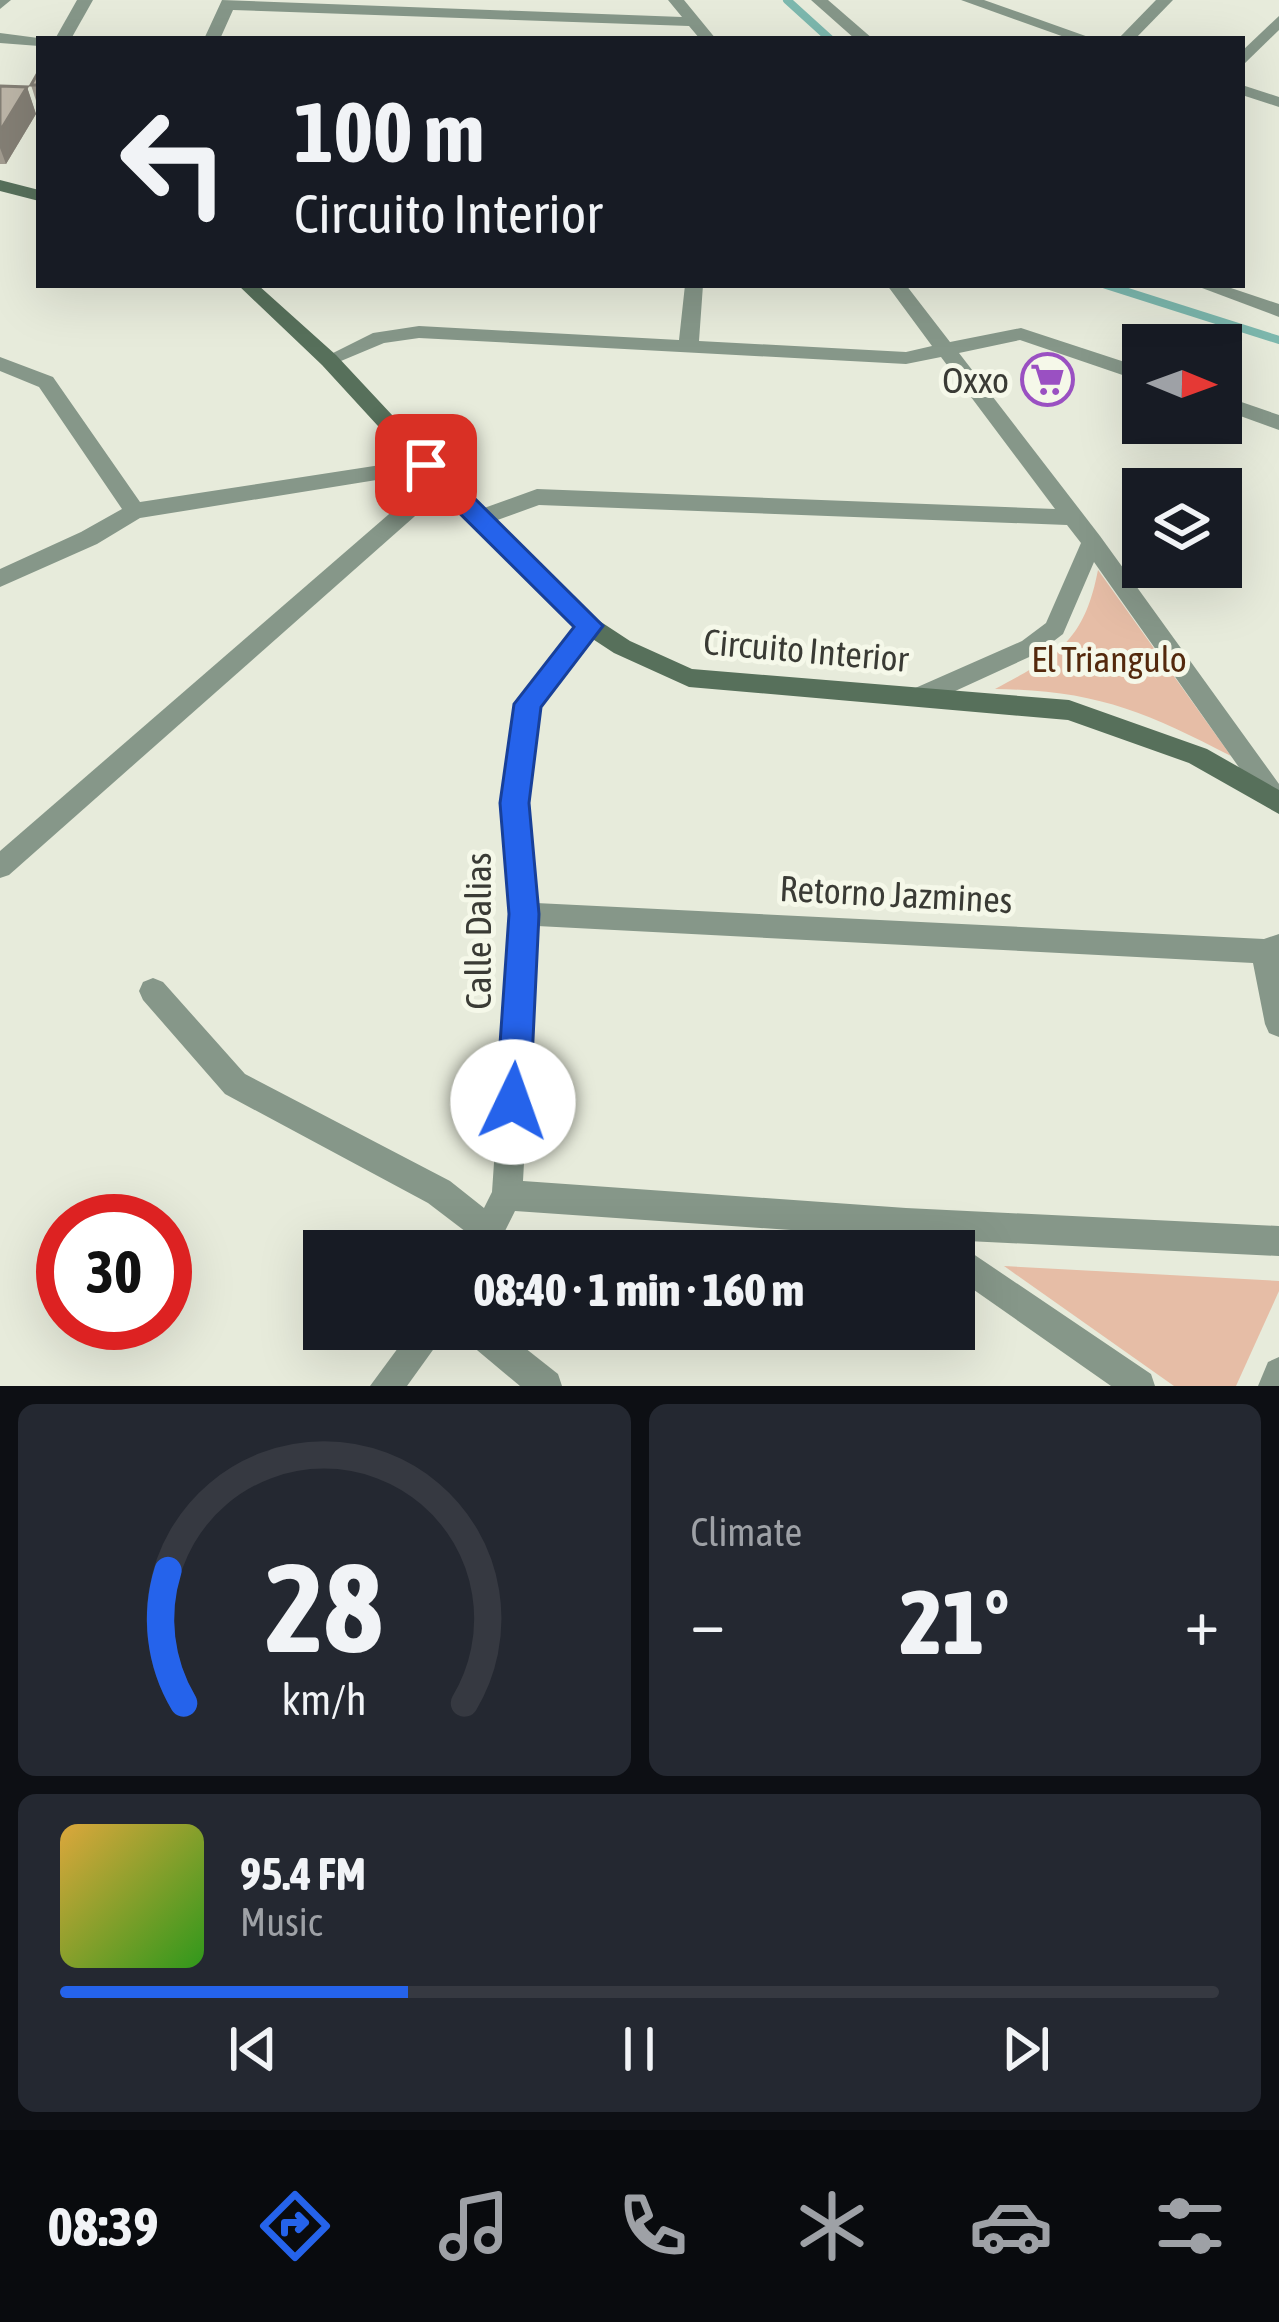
<!DOCTYPE html>
<meta charset="utf-8">
<style>
body{margin:0;font-family:"Asap Condensed",sans-serif;background:#242831;color:#f1f3f6;height:100vh;display:flex;flex-direction:column;font-size:45px;white-space:nowrap}
*{box-sizing:border-box;margin:0}
p{font-size:39px;color:#9ea1a6}
.icon{flex:none;width:66px;height:66px;fill:none;stroke:currentColor;stroke-width:2;stroke-linecap:round;stroke-linejoin:round}
.map{position:relative;height:1386px;overflow:hidden}
.panel{display:flex;flex-direction:column;gap:18px;padding:18px;background:#0d0f14;flex:1}
.panel>*{flex:none}
.guide{position:absolute;left:36px;top:36px;width:1209px;height:252px;border-radius:0px;box-shadow:0 12px 48px #0002;background:#171b24;color:#f1f3f6;overflow:hidden}
.needle{width:78px;rotate:91deg}
.fabs{position:absolute;left:1122px;top:324px;display:grid;gap:24px}
.fabs a{display:grid;place-items:center;width:120px;height:120px;border-radius:0px;background:#171b24;box-shadow:0 12px 48px #0002;font-size:60px}
.speed{position:absolute;left:36px;top:1194px;display:flex;gap:24px;font-size:60px;font-weight:700;text-align:center}
.speed>*{display:grid;place-content:center;width:156px;height:156px;border-radius:50%;background:#171b24;box-shadow:0 12px 48px #0002;line-height:1}
.speed .limit{border:18px solid #d22;background:#fff;color:#111}
.pin{position:absolute;display:grid;place-items:center;width:102px;height:102px;color:#fff;margin:-51px;border-radius:24px;box-shadow:0 6px 18px #0006}
.me{position:absolute;width:132px;margin:-66px;rotate:3deg;stroke-linejoin:round;filter:drop-shadow(0 0 9px #0008)}
.turn{display:flex;align-items:center;gap:42px;height:252px;padding:0 60px;font-size:54px}
.turn .icon{width:156px;height:156px;stroke-width:2.5}
.turn b{display:block;font-size:84px;line-height:102px}
.big{font-size:90px;font-weight:800;line-height:1.1}
.panel .widget{flex:1;display:flex;flex-direction:column;justify-content:center;gap:18px;min-width:0;padding:0 42px;border-radius:18px;background:#242831}
.panel .dial{align-items:center;gap:0}
.dial svg{height:312px;overflow:visible;fill:none;stroke:#363941;stroke-width:7;stroke-linecap:round;text-anchor:middle}
.dial text{fill:#f1f3f6;stroke:none}
.song{display:flex;align-items:center;gap:36px}
.cover{width:144px;height:144px;border-radius:18px;background:linear-gradient(135deg,hsl(40 70% 55%),hsl(110 70% 35%))}
.played{height:12px;border-radius:6px;background:linear-gradient(90deg,#2563eb 30%,#363941 30%)}
.keys{display:flex;justify-content:space-around;direction:ltr}
.heat{display:flex;justify-content:space-between;align-items:center;font-size:66px;direction:ltr}
.panel .tiles{flex:1;display:grid;gap:18px;grid-template-columns:1fr 1fr}
.widget:last-child{grid-column:span 2}
.trip{position:absolute;left:303px;top:1230px;width:672px;height:120px;border-radius:0px;background:#171b24;box-shadow:0 12px 48px #0002;font-weight:800;line-height:120px;text-align:center}
.dock{display:flex;height:192px;justify-content:space-around;align-items:center;background:#090b0e;color:#9ea1a6}
.dock .icon{width:84px;height:84px}
.dock .selected{color:#2563eb}
.dock b{font-size:54px;color:#f1f3f6}
.map>svg:first-child{display:block}
</style>
<div class="map">
<svg width="1279" height="1386" viewBox="0 0 1279 1386">
<rect width="100%" height="100%" fill="#e7ebdb"/>
<!-- green -->
<g fill="#e6bda6">
<path d="M1098 570 1231 756C1144 711 1094 690 995 689 1057 656 1084 642 1098 570Z"/>
<polygon points="1004,1266 1279,1281 1279,1291 1236,1386 1174,1386"/>
</g>
<g fill="none" stroke-linecap="round" stroke-linejoin="round">
<!-- stream -->
<g stroke="#7db8ae" stroke-width="8">
<polyline points="787,0 830,39"/>
<polyline points="1106,285 1279,340"/>
</g>
<!-- minor -->
<g fill="#869789" fill-rule="evenodd">
<polygon points="0,0 11,0 0,9"/>
<polygon points="77,0 93,0 71,39 55,39"/>
<polygon points="222,0 682,17 668,0 684,0 716,39 700,39 689,26 233,10 220,39 204,39"/>
<polygon points="811,0 828,0 873,39 855,39"/>
<polygon points="961,0 984,0 1094,39 1070,39"/>
<polygon points="1156,0 1173,0 1135,39 1118,39"/>
<polygon points="1279,16 1279,30 1242,66 1242,51"/>
<polygon points="0,33 46,39 39,39 39,46 0,43"/>
<polygon points="1242,85 1279,97 1279,107 1242,95"/>
<polygon points="685,285 703,285 699,341 906,352 932,346 887,285 906,285 950,342 1021,328 1143,368 1143,382 1020,340 959,353 1100,536 1279,784 1279,810 1267,807 1094,562 1063,634 1038,653 929,703 913,703 909,696 913,689 1022,641 1046,623 1081,543 1067,525 539,505 481,526 470,518 473,512 537,489 1055,509 941,357 906,364 419,338 384,343 329,366 319,360 373,333 419,326 679,340"/>
<polygon points="1194,285 1222,285 1279,304 1279,317"/>
<polygon points="0,357 53,377 140,502 426,458 437,465 426,472 140,518 97,544 0,587 0,569 81,532 122,509 39,387 0,371"/>
<polygon points="1221,395 1279,415 1279,430 1221,409"/>
<polygon points="441,474 452,481 449,486 9,875 0,878 0,851 433,476"/>
<polygon points="590,617 598,620 602,626 598,632 539,707 527,803 536,903 1264,939 1279,934 1279,1037 1269,1033 1265,1024 1253,963 537,926 523,1181 906,1208 1279,1226 1279,1256 906,1238 515,1211 495,1251 463,1251 470,1235 428,1203 225,1094 143,1000 139,991 143,982 153,978 163,982 245,1074 450,1181 484,1208 492,1192 511,914 501,803 515,704 582,620"/>
<polygon points="954,1241 1151,1374 1155,1386 1111,1386 954,1276 954,1251 941,1251"/>
<polygon points="412,1329 448,1329 407,1386 370,1386"/>
<polygon points="460,1329 501,1329 558,1374 562,1386 520,1386 465,1340"/>
<polygon points="1279,1357 1279,1386 1258,1386 1268,1362"/>
</g>
<!-- secondary -->
<g fill="#57705b" fill-rule="evenodd">
<polygon points="0,180 39,190 39,201 0,191"/>
<polygon points="238,285 258,285 336,355 449,476 598,620 630,641 692,669 1069,700 1207,749 1279,790 1279,814 1189,763 1068,720 689,687 614,653 582,632 433,486 322,365"/>
</g>
</g>
<!-- wall -->
<g fill="#a29c90">
<polygon points="39,71 39,110 31,85"/>
<polygon points="0,86 27,87 36,114 6,164 0,164"/>
</g>
<!-- shaded-wall -->
<polygon fill="#847f75" points="27,87 36,114 6,164 0,148 0,131"/>
<!-- building -->
<g fill="#bcb5a7" stroke="#847f75" stroke-width="3">
<polygon points="39,71 39,85 31,85"/>
<polygon points="0,86 27,87 0,131"/>
</g>
<!-- route -->
<polygon fill="#2563eb" stroke="#184099" stroke-width="3" points="426,457 435,459 603,626 541,707 529,803 539,914 530,1102 525,1113 513,1118 501,1113 496,1102 509,914 500,803 514,704 574,627 417,471 414,465"/>
<!-- icons -->
<defs>
<symbol id="supermarket-ring" viewBox="-11 -11 22 22"><circle r="9.5" fill="#f5f8e9" stroke="#9a50c2" stroke-width="1.5"/><path d="M-6-5.5h2.5l.6 2H6L4.5 2H-2.5L-4.4-4H-6ZM-1.5 3.2a1.3 1.3 0 1 0 .1 0ZM3 3.2a1.3 1.3 0 1 0 .1 0Z" fill="#9a50c2"/></symbol>
</defs>
<g fill-rule="evenodd">
<use href="#supermarket-ring" x="1018" y="350" width="59" height="59"/>
</g>
<g text-anchor="middle" stroke-width="10" stroke-linejoin="round" paint-order="stroke">
<!-- poi labels -->
<g font-size="36" fill="#3a3b35" stroke="#f5f8e9" text-anchor="end">
<text x="1009" y="393">Oxxo</text>
</g>
<!-- street labels -->
<g font-size="36" fill="#3a3b35" stroke="#f5f8e9">
<text transform="translate(806 650) rotate(5)" y="13">Circuito Interior</text>
<text transform="translate(896 894) rotate(3)" y="13">Retorno Jazmines</text>
<text transform="translate(478 931) rotate(-90)" y="13">Calle Dalias</text>
</g>
<!-- park labels -->
<g font-size="36" fill="#54290d" stroke="#f5f8e9">
<text x="1109" y="672">El Triangulo</text>
</g>
</g>
</svg>
<div class="fabs">
<a><svg class="needle" viewBox="-14 -14 28 28"><path d="M0-13l5 13h-10z" fill="#e53935"/><path d="M0 13l5-13h-10z" fill="#9ea1a6"/></svg></a>
<a><svg class="icon" aria-label="layers" viewBox="0 0 24 24"><path d="M12 4l9 5-9 5-9-5zM3 14l9 5 9-5"/></svg></a>
</div>
<div class="speed"><div class="limit">30</div></div>
<div class="pin" style="left:426px;top:465px;background:#d93025"><svg class="icon" aria-label="arrive" viewBox="0 0 24 24"><path d="M6 21V4h12l-3 4 3 4H6"/></svg></div>
<svg class="me" style="left:513px;top:1102px" viewBox="-20 -20 40 40"><circle r="19" fill="#fff"/><path d="M0-13L10 11 0 6-10 11z" fill="#2563eb"/></svg>
<div class="trip">08:40 · 1 min · 160 m</div>
<div class="guide">
<div class="turn"><svg class="icon" aria-label="left" viewBox="0 0 24 24"><path d="M17 20v-9H6M10 6l-5 5 5 5"/></svg><div><b>100 m</b>Circuito Interior</div></div>
</div>
</div>
<section class="panel">
<div class="tiles">
<div class="widget dial"><svg viewBox="0 0 100 80">
<path d="M14 69A42 42 0 1 1 86 69"/>
<path d="M14 69A42 42 0 0 1 10 35" stroke="#2563eb"/>
<text x="50" y="56" font-size="32" font-weight="700">28</text>
<text x="50" y="72" font-size="11">km/h</text>
</svg></div>
<div class="widget"><p>Climate</p>
<div class="heat"><a>−</a><b class="big">21°</b><a>+</a></div>
</div>
<div class="widget">
<div class="song"><i class="cover"></i><div><b>95.4 FM</b><p>Music</p></div></div>
<div class="played"></div>
<div class="keys"><svg class="icon" aria-label="previous" viewBox="0 0 24 24"><path d="M18 5L8 12l10 7zM5 5v14"/></svg><svg class="icon" aria-label="pause" viewBox="0 0 24 24"><path d="M8 5v14M16 5v14"/></svg><svg class="icon" aria-label="next" viewBox="0 0 24 24"><path d="M6 5l10 7-10 7zM19 5v14"/></svg></div>
</div>
</div>
</section>
<nav class="dock">
<b>08:39</b>
<svg class="icon selected" aria-label="directions" viewBox="0 0 24 24"><path d="M12 3l9 9-9 9-9-9zM9 14v-3h6M13 9l2 2-2 2"/></svg>
<svg class="icon" aria-label="music" viewBox="0 0 24 24"><path d="M9 18V5l10-2v13"/><circle cx="6" cy="18" r="3"/><circle cx="16" cy="16" r="3"/></svg>
<svg class="icon" aria-label="phone" viewBox="0 0 24 24"><path d="M5 4h4l2 5-3 2q2 4 5 5l2-3 5 2v4C11 20 4 13 5 4z"/></svg>
<svg class="icon" aria-label="climate" viewBox="0 0 24 24"><path d="M12 3v18M4 7l16 10M4 17L20 7"/></svg>
<svg class="icon" aria-label="car" viewBox="0 0 24 24"><path d="M5 17H2v-5l4-1 3-4h7l3 4 3 1v5h-3M9 17h6M6 11h13"/><circle cx="7" cy="17" r="2"/><circle cx="17" cy="17" r="2"/></svg>
<svg class="icon" aria-label="filters" viewBox="0 0 24 24"><path d="M4 7h16M4 17h16"/><circle cx="9" cy="7" r="2"/><circle cx="15" cy="17" r="2"/></svg>
</nav>
